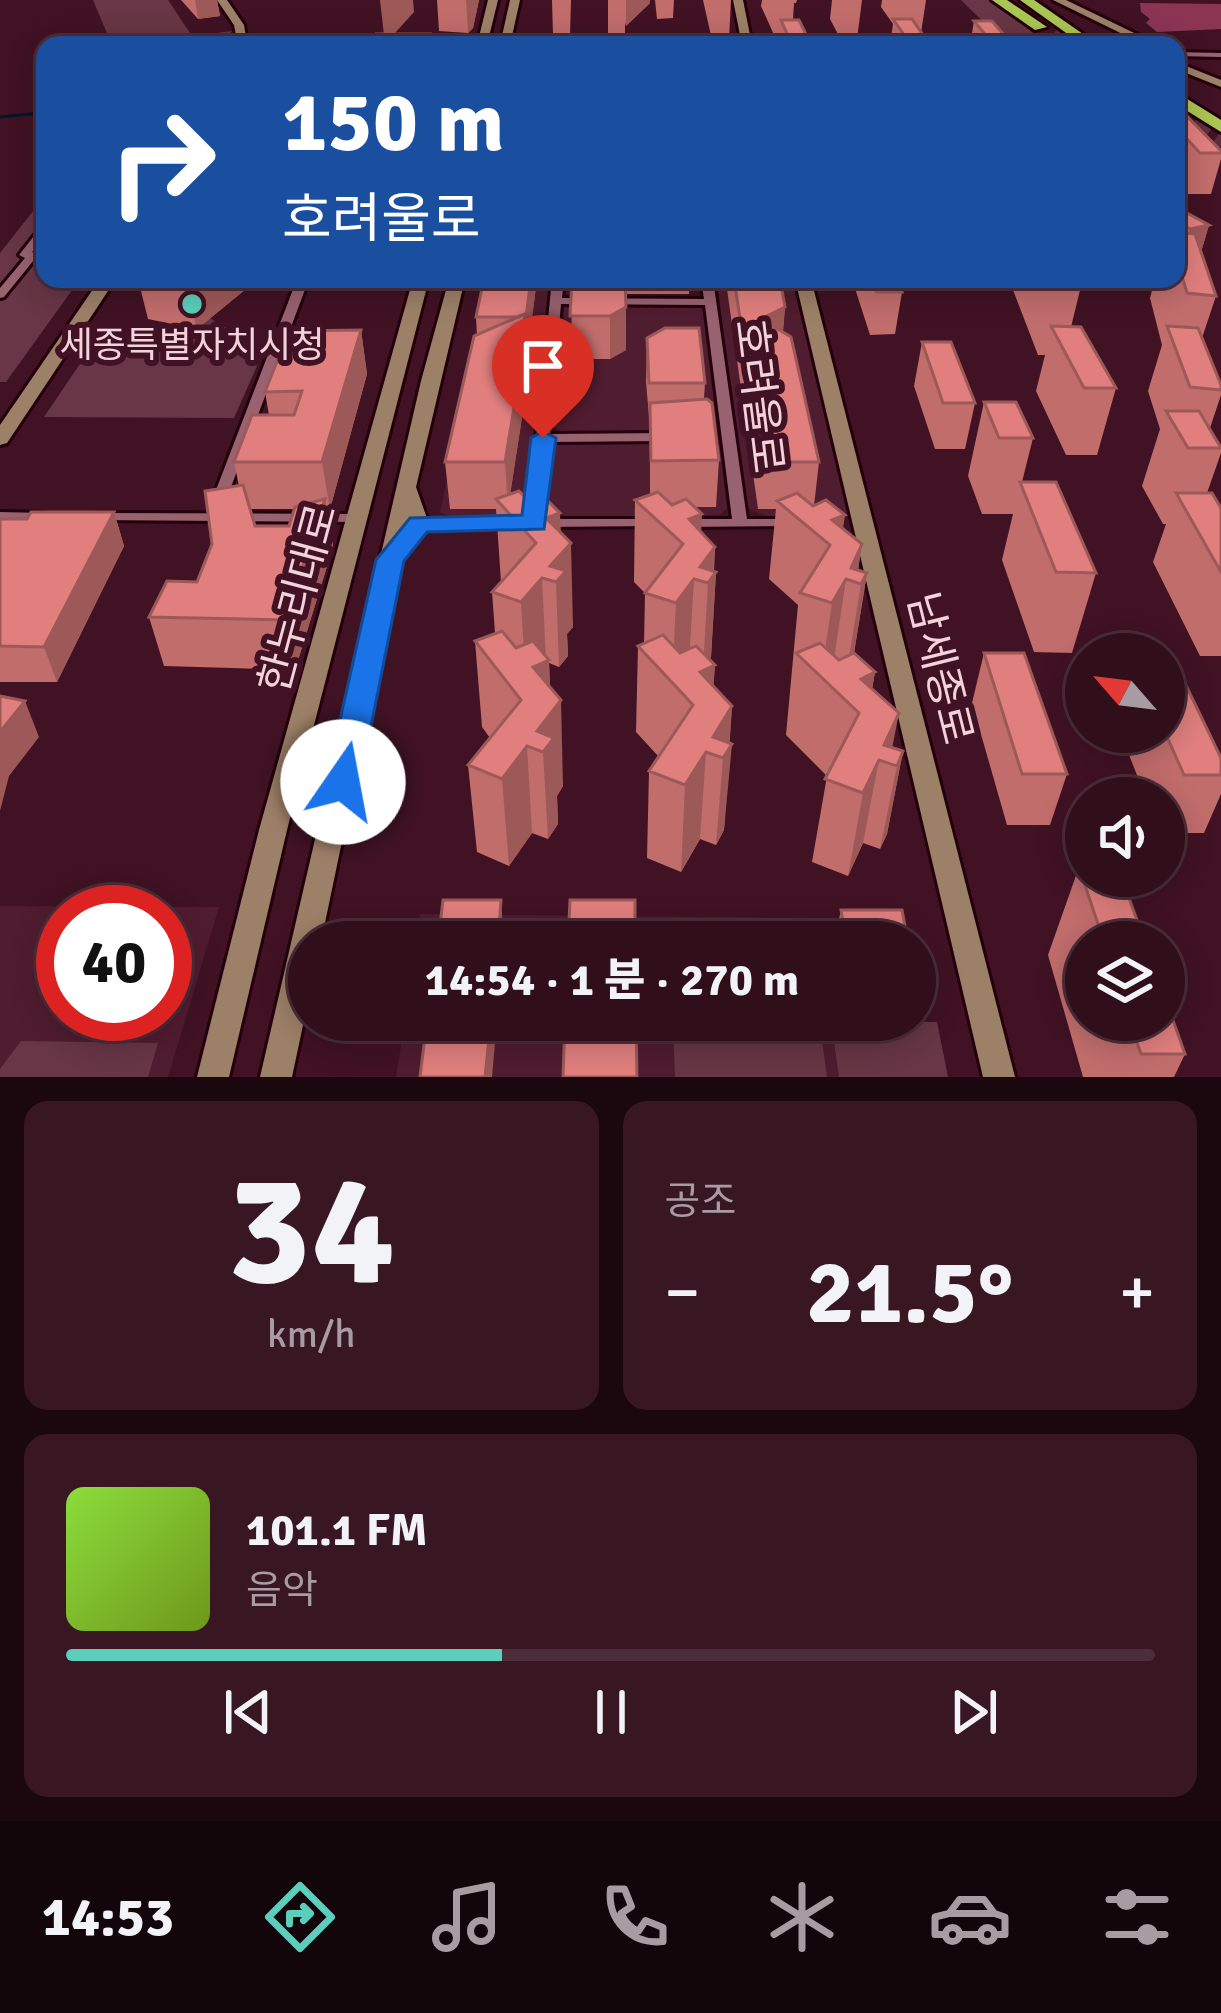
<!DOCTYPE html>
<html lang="ko">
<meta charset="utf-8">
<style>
body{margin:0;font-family:Signika,"Noto Sans KR",sans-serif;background:#381723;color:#f1f3f6;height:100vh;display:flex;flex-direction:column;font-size:45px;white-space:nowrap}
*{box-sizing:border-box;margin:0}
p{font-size:39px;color:#a89ca2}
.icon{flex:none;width:66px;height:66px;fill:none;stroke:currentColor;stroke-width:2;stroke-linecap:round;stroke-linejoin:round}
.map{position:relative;height:1077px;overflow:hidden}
.panel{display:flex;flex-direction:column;gap:24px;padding:24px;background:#1a080e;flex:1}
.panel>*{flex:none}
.guide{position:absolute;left:36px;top:36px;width:1149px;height:252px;border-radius:24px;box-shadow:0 6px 30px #0003,0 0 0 3px #4b2e39;background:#1a4fa0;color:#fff;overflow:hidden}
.needle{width:78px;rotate:298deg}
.controls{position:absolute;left:1065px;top:633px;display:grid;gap:24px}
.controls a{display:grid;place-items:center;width:120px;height:120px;border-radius:50%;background:#300e1a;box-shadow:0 6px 30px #0003,0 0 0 3px #4b2e39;font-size:60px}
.speed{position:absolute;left:36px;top:885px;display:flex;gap:24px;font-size:60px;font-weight:700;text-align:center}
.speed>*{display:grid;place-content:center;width:156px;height:156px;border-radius:50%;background:#300e1a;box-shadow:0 6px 30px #0003,0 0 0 3px #4b2e39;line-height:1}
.speed .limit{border:18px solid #d22;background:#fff;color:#111}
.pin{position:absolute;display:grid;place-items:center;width:102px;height:102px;color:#fff;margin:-123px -51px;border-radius:50% 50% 50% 0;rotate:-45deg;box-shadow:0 0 12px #0007}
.pin .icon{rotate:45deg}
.me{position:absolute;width:132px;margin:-66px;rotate:12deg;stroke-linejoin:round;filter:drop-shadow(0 0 9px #0008)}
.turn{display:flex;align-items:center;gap:42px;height:252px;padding:0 48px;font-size:54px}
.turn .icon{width:156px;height:156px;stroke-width:2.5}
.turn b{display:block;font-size:84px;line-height:102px}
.big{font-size:90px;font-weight:800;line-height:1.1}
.panel .card{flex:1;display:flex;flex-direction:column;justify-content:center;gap:18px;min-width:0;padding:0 42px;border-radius:24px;background:#381723}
.panel .dial{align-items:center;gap:0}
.dial b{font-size:156px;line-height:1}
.song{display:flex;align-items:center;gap:36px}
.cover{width:144px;height:144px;border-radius:18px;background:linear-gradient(135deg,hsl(90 70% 55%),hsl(80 70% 35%))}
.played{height:12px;border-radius:6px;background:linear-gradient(90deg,#5bcebc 40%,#4b2e39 40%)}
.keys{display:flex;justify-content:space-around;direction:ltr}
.heat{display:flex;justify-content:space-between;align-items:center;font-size:66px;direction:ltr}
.panel .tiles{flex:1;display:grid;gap:24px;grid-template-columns:1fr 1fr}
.card:last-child{grid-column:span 2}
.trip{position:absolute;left:288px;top:921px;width:648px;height:120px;border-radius:60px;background:#300e1a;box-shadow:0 6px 30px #0003,0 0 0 3px #4b2e39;font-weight:800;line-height:120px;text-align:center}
.menu{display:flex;height:192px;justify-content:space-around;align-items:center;background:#13060a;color:#a89ca2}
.menu .icon{width:84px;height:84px}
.menu .current{color:#5bcebc}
.menu b{font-size:54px;color:#f1f3f6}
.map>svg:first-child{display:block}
</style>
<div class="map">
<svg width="1221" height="1077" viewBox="0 0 1221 1077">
<rect width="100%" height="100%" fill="#401223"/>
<!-- built -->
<g fill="#501c2f" fill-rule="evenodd">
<polygon points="489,279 552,279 527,507 510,515 447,515 440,512 461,414 458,398"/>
<polygon points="717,279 797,279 851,508 845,515 769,517 745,507"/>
<polygon points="573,304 705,307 716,427 710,432 570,435 549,426 562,307"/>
<polygon points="709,441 720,447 727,508 720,515 567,517 545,507 551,446 564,442"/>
<path d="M0 906 219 907 168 1077H0ZM63 912H165V1014H63Z"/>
<polygon points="420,914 818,918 821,942 416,942"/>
<polygon points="405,1020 831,1020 839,1077 396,1077"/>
</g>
<!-- green -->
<g fill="#683646">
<polygon points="93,0 168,0 192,36 232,31 219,45 112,45"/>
<polygon points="961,0 994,0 1040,39 1005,43"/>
<polygon points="45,196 45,279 80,279 6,382 0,382 0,253"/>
<polygon points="208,317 264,350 234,418 44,417 88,352"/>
<polygon points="673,1020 819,1020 827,1077 675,1077"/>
<polygon points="831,1021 937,1022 948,1077 839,1077"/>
<polygon points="21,1041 158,1043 148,1077 0,1077 0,1069"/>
</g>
<!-- forest -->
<polygon fill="#8b3553" points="1140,3 1221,4 1221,29 1157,32 1146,23 1150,19 1141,12"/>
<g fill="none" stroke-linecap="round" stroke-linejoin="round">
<!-- stream -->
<polyline stroke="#00182a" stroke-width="3" points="0,117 40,113"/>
<!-- highway-tunnel-far1 -->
<g stroke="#5b2f3f" stroke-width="14" stroke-dasharray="14 8" stroke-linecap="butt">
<polyline points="1038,18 1079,45"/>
<polyline points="1176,113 1196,128"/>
</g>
<!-- highway-tunnel -->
<polyline stroke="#5b2f3f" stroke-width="18" stroke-dasharray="18 9" stroke-linecap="butt" points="1192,125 1221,146"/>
<defs>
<g id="street">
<polygon points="1176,52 1221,53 1221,57 1176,56"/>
<polygon points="45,226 45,236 32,252 38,255 4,297 0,298 0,288 25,258 19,255 41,227"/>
<polygon points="297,279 309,279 225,503 218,507 213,506 211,503"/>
<polygon points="552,279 564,279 562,298 704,299 701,279 713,279 747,519 789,519 796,523 794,526 681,527 674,523 681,519 732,519 705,305 561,304 550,434 666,433 673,437 666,441 549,442 542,519 651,519 658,523 656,526 543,527 530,523 528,520"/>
<polygon points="0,512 45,513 52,517 45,521 0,520"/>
<polygon points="99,513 360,514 367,518 360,522 94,520 92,517 94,514"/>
<polygon points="513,519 520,523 518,526 419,528 412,524 419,520"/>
</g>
<g id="secondary">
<polygon points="217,0 227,0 244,25 246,37 347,42 352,45 260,45 253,41 222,45 236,35 234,25"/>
<polygon points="488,0 498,0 487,45 477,45"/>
<polygon points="510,0 520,0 510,45 500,45"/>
<polygon points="733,0 743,0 752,45 742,45"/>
<polygon points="1053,0 1066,0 1159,45 1145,45"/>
<polygon points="1176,62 1221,80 1221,87 1176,69"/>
<polygon points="100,279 116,279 7,443 0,445 0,425"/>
<polygon points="413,279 429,279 287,830 229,1077 197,1077 259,830"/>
<polygon points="449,279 465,279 416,487 429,524 401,559 321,942 309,942 309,997 292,1077 260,1077 421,381"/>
<polygon points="795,279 811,279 1015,1077 983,1077"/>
</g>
<g id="highway">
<polygon points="992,0 1007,0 1047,27 1035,30"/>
<polygon points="1020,0 1034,0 1096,43 1083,45"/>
<polygon points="1143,39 1148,40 1151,45 1137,45"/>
<polygon points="1176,92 1221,120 1221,132 1176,104"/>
</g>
</defs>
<!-- street casing -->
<use href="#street" stroke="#24000c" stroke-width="6"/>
<!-- secondary casing -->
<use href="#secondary" stroke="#24000c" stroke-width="6"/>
<!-- highway casing -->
<use href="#highway" stroke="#24000c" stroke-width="6"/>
<!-- street -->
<use href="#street" fill="#986271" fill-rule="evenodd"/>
<!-- secondary -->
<use href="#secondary" fill="#9d8068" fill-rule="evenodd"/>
<!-- highway -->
<use href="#highway" fill="#a9c553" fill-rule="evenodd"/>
</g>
<!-- wall -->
<g fill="#c16d6c" fill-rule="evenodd">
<polygon points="181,0 217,0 220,16 198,19"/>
<polygon points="437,0 479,0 473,28 468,33 439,31"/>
<polygon points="552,0 571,0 570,35 553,35"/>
<polygon points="608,0 650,0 650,3 626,26 625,22 625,38 608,38"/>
<polygon points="655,0 674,0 673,18 657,19"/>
<polygon points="703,0 731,0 729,39 712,40"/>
<polygon points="762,0 797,0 796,3 794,3 793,20 810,42 810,45 779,45 780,36 775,37 761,6"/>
<polygon points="832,0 862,0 857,39 854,39 857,45 834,45 834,38 840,38 830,19"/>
<polygon points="882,0 926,0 921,33 928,42 927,45 890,45 893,24 881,7"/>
<polygon points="974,21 1012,44 1012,45 970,45"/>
<polygon points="1176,105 1221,151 1221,159 1211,194 1188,194 1176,179"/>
<polygon points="1176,207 1209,225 1201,252 1216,296 1202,338 1221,385 1221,395 1210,428 1221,445 1221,453 1207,493 1221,508 1221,656 1200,656 1153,562 1166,524 1163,524 1142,486 1160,429 1148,391 1162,345 1150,298 1155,279 1176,279"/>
<polygon points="138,279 247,279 246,289 197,329 148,319"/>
<polygon points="484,279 537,279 528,349 529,372 510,494 561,533 573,627 567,634 568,656 559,667 549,663 550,687 563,786 557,796 558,824 548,839 532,833 509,866 477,852 468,765 490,738 482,727 475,641 495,633 492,592 501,582 496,509 450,509 445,462 477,335 476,317"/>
<polygon points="572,279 690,279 689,294 626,294 626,350 610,359 571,359"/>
<polygon points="728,279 780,279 785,307 783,332 819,462 814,506 862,544 858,570 867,573 854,653 875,672 872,689 892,747 903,751 887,834 880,849 863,843 848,876 812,862 827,776 786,735 798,605 769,579 776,509 758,509 727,289"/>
<polygon points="852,279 896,279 902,292 895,334 870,335"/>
<polygon points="1015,279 1078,279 1081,286 1071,327 1116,388 1097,455 1066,455 1036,391 1045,355 1038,355 1013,290"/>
<path d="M361 330 367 374 330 509H327L333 547 295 670 164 666 149 617 197 582 239 486 234 462 269 415 265 392ZM250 509H295L289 526H255Z"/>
<polygon points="647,338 705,383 704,399 719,460 716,507 695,507 701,532 715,547 714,572 716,572 711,657 709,659 715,665 713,686 732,706 724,830 716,845 700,839 681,872 647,858 649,771 659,757 636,732 638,646 644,644 645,593 634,582 635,500 650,494 650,428 646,382"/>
<polygon points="922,342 975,403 965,449 935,449 914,386"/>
<polygon points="984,402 1033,438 1022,482 1096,573 1072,653 1034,652 1002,560 1013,514 982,514 968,476"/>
<polygon points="114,512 124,546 57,682 0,682 0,519 27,519"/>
<polygon points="1130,652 1170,652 1221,758 1221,794 1204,833 1164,833 1164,798 1146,798 1120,732 1164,732 1164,654 1129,654"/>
<polygon points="984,653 1067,774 1050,825 1007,825 972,703"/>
<polygon points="1079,867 1145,942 1086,942 1086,1020 1164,1020 1185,1054 1174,1077 1083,1077 1048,955"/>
<polygon points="841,910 908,942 839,942 837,928"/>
</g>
<!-- shaded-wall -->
<g fill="#9d5958">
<polygon points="195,0 217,0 220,16 198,19"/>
<polygon points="380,0 413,0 414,12 385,44"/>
<polygon points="466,0 479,0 473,28 468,33"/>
<polygon points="626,0 650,0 650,3 626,26"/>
<polygon points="1209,225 1193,279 1179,266 1190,229"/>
<polygon points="198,279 247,279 246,289 197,329 187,287"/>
<polygon points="531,279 537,279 528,349 529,372 508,509 505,462 525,314 526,335 527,333 526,317"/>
<polygon points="626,307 626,350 610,359 610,316"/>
<polygon points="785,307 781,350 761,319"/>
<polygon points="361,330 367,374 330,509 322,462"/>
<polygon points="325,499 333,547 295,670 285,620"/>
<polygon points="114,512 124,546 57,682 44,647"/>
<polygon points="560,513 562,554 571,543 573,627 567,634 568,656 559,667 556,582 549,580 546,518"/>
<polygon points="702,514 699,580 694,579 689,663 672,683 676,603 689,519"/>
<polygon points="845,515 834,593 832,520"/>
<polygon points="862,544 856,582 851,568"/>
<polygon points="715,547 713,576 716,572 711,657 703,668 708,583 700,567"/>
<polygon points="867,573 854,653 848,664 861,584"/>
<polygon points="542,578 546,661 549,660 551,713 561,700 563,786 557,796 558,824 548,839 543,752 537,750 526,687 521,602"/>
<polygon points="846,579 834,659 821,677 832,603"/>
<polygon points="715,665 709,751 706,752 700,839 681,872 685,785 700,672"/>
<polygon points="875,672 861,754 859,713 861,679"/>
<polygon points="25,701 39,737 9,776 0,811 0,732"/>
<polygon points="732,706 729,748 732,744 724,830 716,845 723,758 713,737"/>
<polygon points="899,713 889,764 884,745"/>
<polygon points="527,746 532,833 509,866 502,779"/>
<polygon points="903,751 887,834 880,849 897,766"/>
<polygon points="879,760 863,843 848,876 863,793"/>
<polygon points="501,900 504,942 498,942"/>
<polygon points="491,1020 497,1020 492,1077 485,1077"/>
</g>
<!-- building -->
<g fill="#e07f7e" stroke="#9d5958" stroke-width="3">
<polygon points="893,19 912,19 928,42 909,42"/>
<polygon points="781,20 799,20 810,42 791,43"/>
<polygon points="974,21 992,21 1012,44 993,44"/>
<polygon points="376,34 430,34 426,44 456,44 370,45"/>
<polygon points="834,38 854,38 857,45 838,45"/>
<polygon points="1176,105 1221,151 1221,153 1200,153 1176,127"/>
<polygon points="1176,207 1209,225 1190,229 1176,221"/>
<polygon points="1176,232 1195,234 1216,296 1187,293 1176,256"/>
<polygon points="147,279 198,279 187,287"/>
<polygon points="484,279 531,279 526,317 525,314 517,317 476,317"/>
<polygon points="572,279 625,279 626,307 610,316 570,316"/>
<polygon points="734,279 780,279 785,307 761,319 791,337 819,462 762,462"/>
<polygon points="871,279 896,279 902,292 876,292"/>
<polygon points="1051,279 1078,279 1081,286 1054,286"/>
<polygon points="525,314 523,329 527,329 505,462 445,462 474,336"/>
<polygon points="1051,326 1081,327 1116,388 1084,388"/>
<polygon points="1167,326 1198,328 1221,385 1221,390 1190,387"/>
<polygon points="665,328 699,328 705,383 649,383 647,338"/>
<polygon points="361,330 322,462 234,462 252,415 294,415 302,391 265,392 289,331"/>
<polygon points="922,342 951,342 975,403 943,403"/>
<polygon points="707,399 712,403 719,460 651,461 650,403"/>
<polygon points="984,402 1016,402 1033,438 999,438"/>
<polygon points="1166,411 1199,411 1221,448 1188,448"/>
<polygon points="1020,482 1056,482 1096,573 1056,572"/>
<polygon points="243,485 255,526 289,526 295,507 325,499 285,620 149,617 167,581 197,582 212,544 205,491"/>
<polygon points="519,491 532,504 546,499 560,513 546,518 571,543 550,566 566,571 556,582 542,578 521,602 492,592 536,543 496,499"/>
<polygon points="658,492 672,505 686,499 702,514 689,519 715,547 700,567 716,572 708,583 694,579 676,603 645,593 683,544 635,500"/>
<polygon points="797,493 813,506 826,500 845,515 832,520 862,544 851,568 867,573 861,584 846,579 832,603 800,593 830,545 777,501"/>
<polygon points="1176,493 1212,493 1221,508 1221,572"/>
<polygon points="31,512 114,512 44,647 0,646 0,519 27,519"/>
<polygon points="502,631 516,648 533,641 549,660 533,667 561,700 537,731 554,738 543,752 527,746 502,779 468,765 521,700 475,641"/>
<polygon points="663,635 680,653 696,646 715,665 700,672 732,706 713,737 732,744 723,758 706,752 685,785 649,771 693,705 638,646"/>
<polygon points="820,643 839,660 854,653 875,672 861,679 899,713 884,745 903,751 897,766 879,760 863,793 825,779 859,713 796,653"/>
<polygon points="1130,652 1170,652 1221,758 1221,775 1184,775 1164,730 1164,654 1130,654"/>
<polygon points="984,653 1024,653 1067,774 1022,774"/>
<polygon points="0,696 25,701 0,732"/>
<polygon points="1079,867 1086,867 1086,876 1121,876 1145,942 1104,942"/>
<polygon points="443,900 501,900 498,942 438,942"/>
<polygon points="570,900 635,900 635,942 568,942"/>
<polygon points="841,910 902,910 908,942 846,942"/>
<polygon points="915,976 920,1000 915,1000"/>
<polygon points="1164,995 1185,1054 1141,1054 1129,1020 1164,1020"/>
<polygon points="427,1020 491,1020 485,1077 420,1077"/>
<polygon points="565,1020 636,1020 637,1077 563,1077"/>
</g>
<!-- route -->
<polygon fill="#1a73e8" stroke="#114b97" stroke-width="3" points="543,431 556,438 544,529 427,532 404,561 360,782 355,791 343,794 331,791 326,782 376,560 410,518 522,515 531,438"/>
<!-- markers -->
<circle fill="#5bcebc" stroke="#401223" stroke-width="4.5" cx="192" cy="304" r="12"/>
<g text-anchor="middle" stroke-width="12" stroke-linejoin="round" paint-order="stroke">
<!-- far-poi labels -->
<g font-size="36" fill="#f3d3db" stroke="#401223">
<text x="192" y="357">세종특별자치시청</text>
</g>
<!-- street labels -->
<g font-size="42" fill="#f3d3db" stroke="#401223">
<text transform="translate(760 396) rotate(83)" y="15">호려울로</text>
<text transform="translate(297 598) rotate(-75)" y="15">한누리대로</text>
<text transform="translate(941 668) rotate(76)" y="15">남세종로</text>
</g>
</g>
</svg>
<div class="controls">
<a><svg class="needle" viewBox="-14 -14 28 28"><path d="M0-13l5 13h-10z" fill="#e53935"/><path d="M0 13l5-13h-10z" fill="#a89ca2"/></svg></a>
<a><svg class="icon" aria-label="sound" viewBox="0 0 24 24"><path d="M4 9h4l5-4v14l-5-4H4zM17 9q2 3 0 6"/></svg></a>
<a><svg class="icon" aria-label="layers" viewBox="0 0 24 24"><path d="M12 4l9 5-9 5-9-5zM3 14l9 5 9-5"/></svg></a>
</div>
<div class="speed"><div class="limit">40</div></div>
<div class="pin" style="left:543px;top:438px;background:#d93025"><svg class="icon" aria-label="arrive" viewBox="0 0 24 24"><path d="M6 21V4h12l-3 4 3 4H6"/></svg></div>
<svg class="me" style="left:343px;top:782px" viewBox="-20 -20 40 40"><circle r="19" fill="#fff"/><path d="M0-13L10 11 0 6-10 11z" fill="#1a73e8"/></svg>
<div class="trip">14:54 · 1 분 · 270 m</div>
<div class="guide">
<div class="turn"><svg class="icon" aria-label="right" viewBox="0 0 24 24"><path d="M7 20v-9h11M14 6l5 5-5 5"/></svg><div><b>150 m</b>호려울로</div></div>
</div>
</div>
<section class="panel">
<div class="tiles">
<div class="card dial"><b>34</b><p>km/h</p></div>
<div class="card"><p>공조</p>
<div class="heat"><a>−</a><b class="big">21.5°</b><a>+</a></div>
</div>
<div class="card">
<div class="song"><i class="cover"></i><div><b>101.1 FM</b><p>음악</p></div></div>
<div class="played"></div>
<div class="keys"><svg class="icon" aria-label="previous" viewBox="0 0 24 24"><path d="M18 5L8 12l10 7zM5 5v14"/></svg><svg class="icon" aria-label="pause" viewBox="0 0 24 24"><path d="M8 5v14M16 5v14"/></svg><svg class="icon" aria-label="next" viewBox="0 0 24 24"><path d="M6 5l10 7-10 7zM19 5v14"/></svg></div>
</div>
</div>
</section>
<nav class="menu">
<b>14:53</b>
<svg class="icon current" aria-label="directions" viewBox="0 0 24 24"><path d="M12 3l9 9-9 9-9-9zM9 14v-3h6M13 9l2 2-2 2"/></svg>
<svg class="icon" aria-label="music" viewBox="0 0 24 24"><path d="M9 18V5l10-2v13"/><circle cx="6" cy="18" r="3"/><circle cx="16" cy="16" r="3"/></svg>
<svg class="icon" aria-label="phone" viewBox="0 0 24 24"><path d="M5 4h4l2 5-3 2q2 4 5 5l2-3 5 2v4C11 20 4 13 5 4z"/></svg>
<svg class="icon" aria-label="climate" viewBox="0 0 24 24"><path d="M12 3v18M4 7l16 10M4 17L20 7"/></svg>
<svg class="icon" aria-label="car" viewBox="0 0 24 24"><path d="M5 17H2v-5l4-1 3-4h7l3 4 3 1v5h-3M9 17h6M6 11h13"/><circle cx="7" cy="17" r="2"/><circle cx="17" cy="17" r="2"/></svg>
<svg class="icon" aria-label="filters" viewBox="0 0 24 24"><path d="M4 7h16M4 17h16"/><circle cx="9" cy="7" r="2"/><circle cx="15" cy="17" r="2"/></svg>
</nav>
